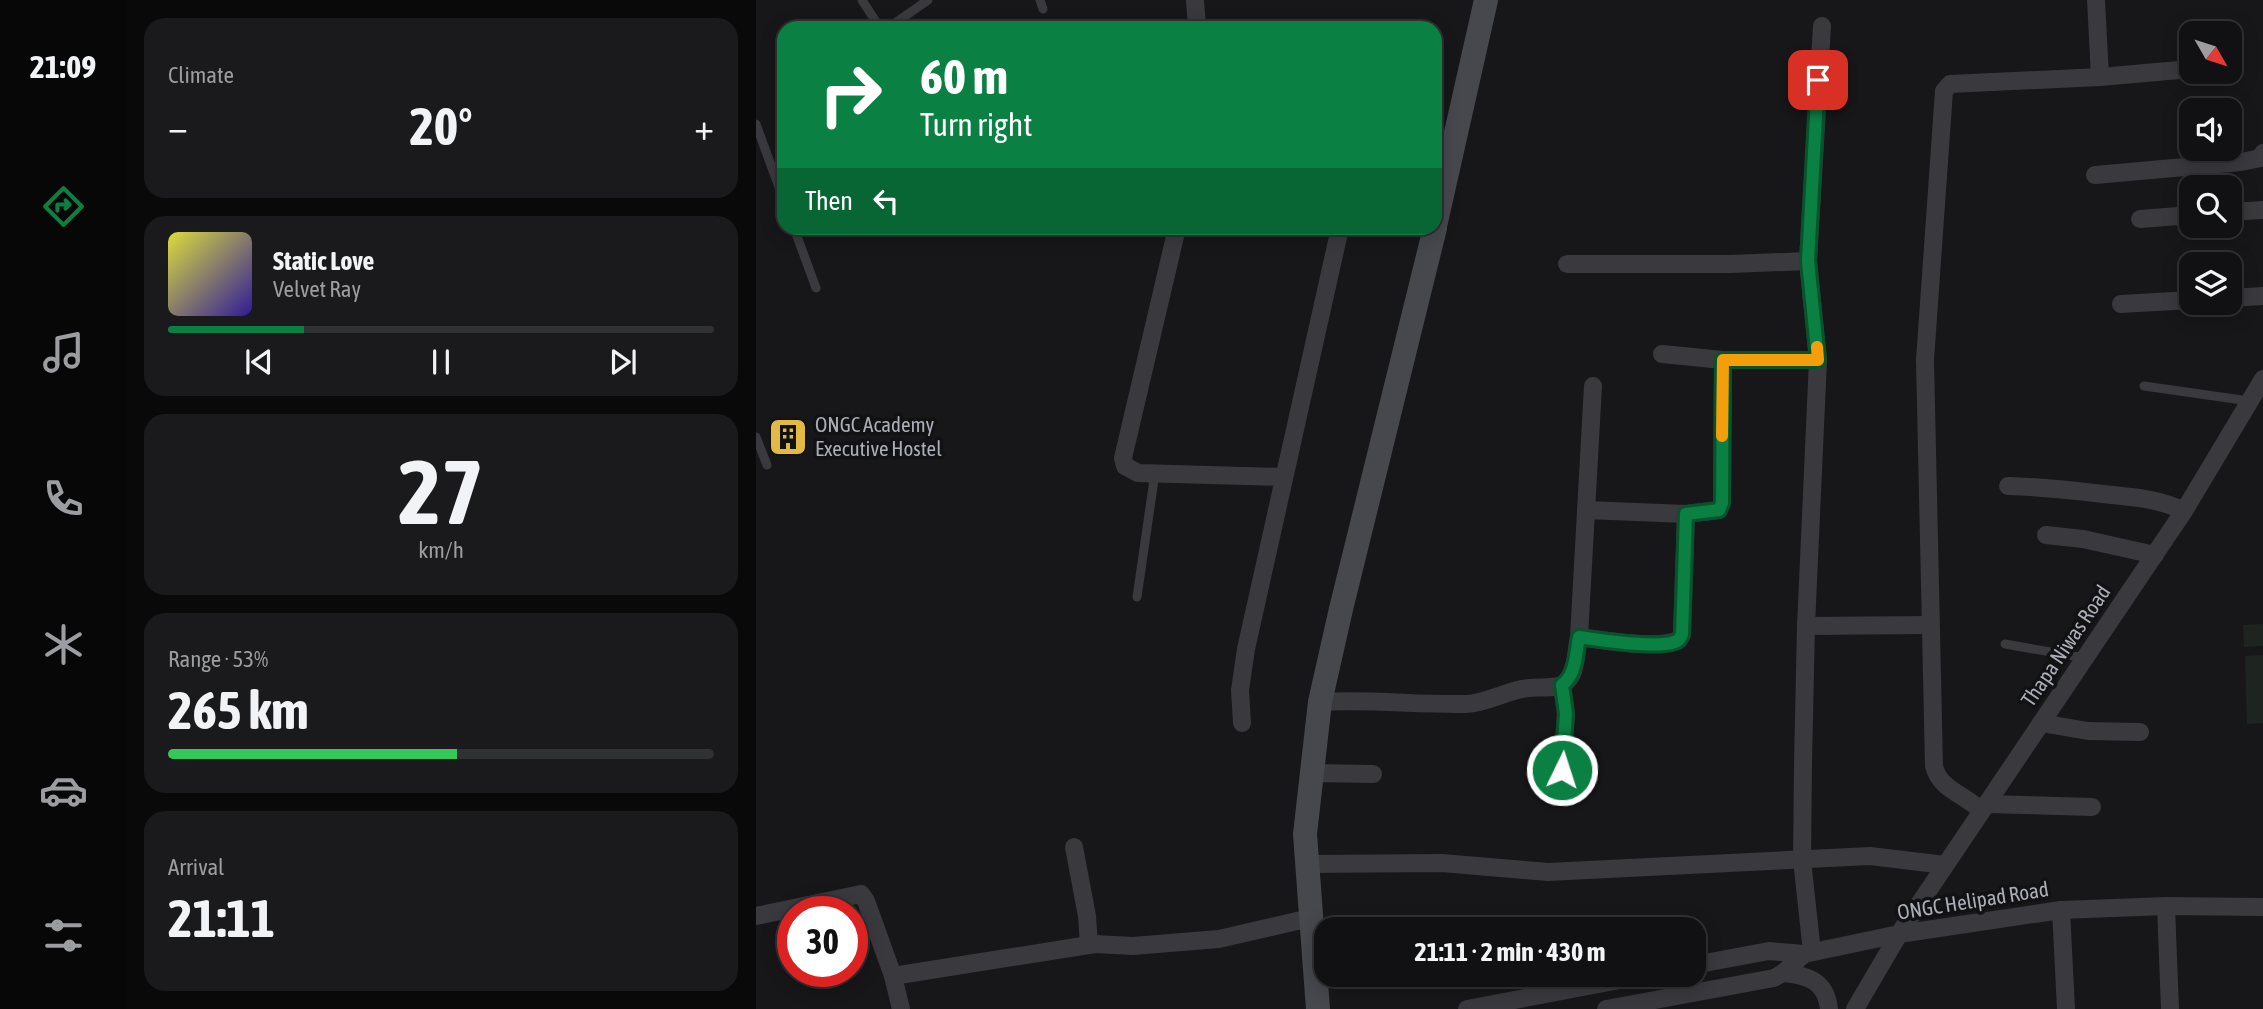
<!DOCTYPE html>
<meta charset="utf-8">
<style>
body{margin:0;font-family:"Asap Condensed",sans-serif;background:#1a1a1c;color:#f1f3f6;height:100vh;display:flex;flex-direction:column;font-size:26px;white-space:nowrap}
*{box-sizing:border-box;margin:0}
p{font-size:23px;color:#9c9da0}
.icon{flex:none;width:38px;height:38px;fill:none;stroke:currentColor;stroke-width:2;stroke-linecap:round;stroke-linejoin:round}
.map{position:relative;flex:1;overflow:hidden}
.details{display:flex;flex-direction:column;gap:18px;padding:18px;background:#09090a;width:630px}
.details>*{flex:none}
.guide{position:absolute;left:21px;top:21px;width:665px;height:214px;border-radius:21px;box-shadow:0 4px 18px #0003,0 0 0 2px #303133;background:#0b8043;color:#fff;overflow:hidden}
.needle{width:46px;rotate:129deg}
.controls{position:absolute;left:1423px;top:21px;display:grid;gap:14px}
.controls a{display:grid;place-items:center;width:63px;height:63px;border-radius:14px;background:#111113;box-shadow:0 4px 18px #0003,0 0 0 2px #303133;font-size:35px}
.speed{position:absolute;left:21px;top:896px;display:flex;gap:14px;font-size:35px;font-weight:700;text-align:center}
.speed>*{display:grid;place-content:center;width:91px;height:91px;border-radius:50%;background:#111113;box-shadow:0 4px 18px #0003,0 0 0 2px #303133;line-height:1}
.speed .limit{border:10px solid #d22;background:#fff;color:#111}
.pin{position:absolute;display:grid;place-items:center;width:60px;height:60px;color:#fff;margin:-30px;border-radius:14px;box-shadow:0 4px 10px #0006}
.me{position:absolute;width:77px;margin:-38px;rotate:4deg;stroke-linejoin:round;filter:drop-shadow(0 0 5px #0008)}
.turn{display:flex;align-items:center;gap:24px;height:147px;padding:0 28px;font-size:32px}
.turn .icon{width:91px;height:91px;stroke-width:2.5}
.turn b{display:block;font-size:49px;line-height:60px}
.then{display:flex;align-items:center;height:66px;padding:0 28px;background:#0003;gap:14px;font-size:26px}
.big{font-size:52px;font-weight:700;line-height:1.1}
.details .widget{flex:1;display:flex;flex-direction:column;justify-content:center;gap:10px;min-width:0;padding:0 24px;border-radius:21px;background:#1a1a1c}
.details .dial{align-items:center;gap:0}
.dial b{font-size:91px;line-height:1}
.song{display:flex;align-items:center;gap:21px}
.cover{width:84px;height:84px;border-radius:10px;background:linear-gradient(135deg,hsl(60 70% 55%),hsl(250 70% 35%))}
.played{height:7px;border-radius:4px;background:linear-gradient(90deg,#0b8043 25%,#303133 25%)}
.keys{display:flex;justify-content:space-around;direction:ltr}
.heat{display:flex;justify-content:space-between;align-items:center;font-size:38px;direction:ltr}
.charge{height:10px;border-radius:5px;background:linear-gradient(90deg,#34c759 53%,#303133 0)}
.trip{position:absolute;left:558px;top:917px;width:392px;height:70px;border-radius:21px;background:#111113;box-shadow:0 4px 18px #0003,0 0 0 2px #303133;font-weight:700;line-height:70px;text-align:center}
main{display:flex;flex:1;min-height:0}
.tab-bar{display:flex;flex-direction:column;width:126px;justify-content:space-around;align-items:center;background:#070708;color:#9c9da0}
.tab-bar .icon{width:49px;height:49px}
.tab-bar .on{color:#0b8043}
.tab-bar b{font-size:32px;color:#f1f3f6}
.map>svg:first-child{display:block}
</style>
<main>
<nav class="tab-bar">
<b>21:09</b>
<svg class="icon on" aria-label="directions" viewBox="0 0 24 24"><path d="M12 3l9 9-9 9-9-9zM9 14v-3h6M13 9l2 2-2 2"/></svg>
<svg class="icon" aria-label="music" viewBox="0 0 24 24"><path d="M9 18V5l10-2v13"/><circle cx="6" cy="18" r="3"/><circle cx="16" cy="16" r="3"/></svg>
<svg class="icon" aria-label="phone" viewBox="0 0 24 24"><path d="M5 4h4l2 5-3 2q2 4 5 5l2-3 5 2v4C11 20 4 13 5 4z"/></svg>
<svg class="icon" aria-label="climate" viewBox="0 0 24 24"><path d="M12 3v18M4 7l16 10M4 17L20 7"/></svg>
<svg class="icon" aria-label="car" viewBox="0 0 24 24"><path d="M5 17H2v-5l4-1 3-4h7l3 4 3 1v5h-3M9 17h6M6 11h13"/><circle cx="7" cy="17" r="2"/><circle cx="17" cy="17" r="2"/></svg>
<svg class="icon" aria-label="filters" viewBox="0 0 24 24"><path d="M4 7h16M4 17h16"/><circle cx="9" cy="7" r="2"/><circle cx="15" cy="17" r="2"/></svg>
</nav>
<section class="details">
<div class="widget"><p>Climate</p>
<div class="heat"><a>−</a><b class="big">20°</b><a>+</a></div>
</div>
<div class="widget">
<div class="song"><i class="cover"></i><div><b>Static Love</b><p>Velvet Ray</p></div></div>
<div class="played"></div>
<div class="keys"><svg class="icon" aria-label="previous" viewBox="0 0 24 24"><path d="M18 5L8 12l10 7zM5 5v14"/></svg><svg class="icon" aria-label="pause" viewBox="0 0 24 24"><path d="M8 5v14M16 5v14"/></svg><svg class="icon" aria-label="next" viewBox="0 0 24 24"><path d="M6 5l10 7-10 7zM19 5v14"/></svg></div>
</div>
<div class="widget dial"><b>27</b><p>km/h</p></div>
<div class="widget"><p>Range · 53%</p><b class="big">265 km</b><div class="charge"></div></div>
<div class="widget"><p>Arrival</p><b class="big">21:11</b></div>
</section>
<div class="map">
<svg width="1507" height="1009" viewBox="0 0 1507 1009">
<rect width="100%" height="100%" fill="#171719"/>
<!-- green -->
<g fill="#1e241f">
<polygon points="1507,624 1507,646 1488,647 1487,625"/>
<polygon points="1507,655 1507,723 1491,724 1489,656"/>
</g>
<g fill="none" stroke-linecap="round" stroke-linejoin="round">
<!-- lane -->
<g stroke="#39393e" stroke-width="9">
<polyline points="106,0 124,28"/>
<polyline points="284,0 287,9"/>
<polyline points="132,28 172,0"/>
<polyline points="0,124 28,201"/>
<polyline points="38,228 60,288"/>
<polyline points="1388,386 1493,401"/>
<polyline points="0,437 11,465"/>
<polyline points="381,597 399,473"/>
<polyline points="1249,644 1329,658"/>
</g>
<!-- street -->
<g stroke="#39393e" stroke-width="18">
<polyline points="439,0 441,28"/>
<polyline points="1340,0 1344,77"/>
<polyline points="1474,66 1476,66"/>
<polyline points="1339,175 1485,162 1505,158 1507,153"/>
<polyline points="1474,212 1507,210"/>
<polyline points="1384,219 1435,215"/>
<polyline points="421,228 367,458 369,466 382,473 528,477"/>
<polyline points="811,264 975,264 1052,261"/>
<polyline points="1474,298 1507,296"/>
<polyline points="1365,304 1435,300"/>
<polyline points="906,354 967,360 1062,360"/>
<path d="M1252 486C1284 487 1315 490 1347 494 1374 497 1402 498 1428 511"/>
<polyline points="830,510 930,514 963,510 966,503 967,360"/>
<polyline points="1290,535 1327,539 1399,555"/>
<polyline points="1050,626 1173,625"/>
<path d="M823 637C846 640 902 650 923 640L926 634 930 514"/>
<polyline points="806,685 810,714 806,770"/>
<path d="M564 702C613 699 661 705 710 704 732 703 751 690 773 688 785 686 805 691 813 679 821 669 820 649 823 637L837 386"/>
<polyline points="486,723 484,690 490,649 584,228"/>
<polyline points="1285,723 1332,731 1384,732"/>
<polyline points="555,773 617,774"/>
<polyline points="1230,804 1336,807"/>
<path d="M1225 811C1210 794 1184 791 1178 766L1169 360 1188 91 1194 84 1344 77 1435 69"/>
<polyline points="318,847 331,916 333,945"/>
<polyline points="550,864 686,863 792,872 1114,856 1189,865"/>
<polyline points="1410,906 1414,1009"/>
<polyline points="1305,910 1310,1009"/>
<polyline points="0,916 105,894 110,901 137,976 145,1009"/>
<polyline points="1056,952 1046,860 1047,763 1050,626 1062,360 1052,261 1066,26"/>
<polyline points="938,965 1013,951 1048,954 1143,934 1305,910 1410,906 1507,907"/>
<path d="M1027 973C1052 975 1070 981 1073 1009"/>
<polyline points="137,976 339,944 377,946 463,939 554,918"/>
<polyline points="711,1009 890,975"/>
<polyline points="850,1009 1018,978 1027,973 1048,954"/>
<polyline points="1099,1009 1143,934 1428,511 1507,379"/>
</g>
<!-- secondary -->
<g stroke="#47484e" stroke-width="24">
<polyline points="679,226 730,0"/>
<polyline points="562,1009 549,834 564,702 585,609 679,228"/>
</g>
</g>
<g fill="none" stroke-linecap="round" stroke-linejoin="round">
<defs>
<path id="route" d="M806 770 810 714 806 685C820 675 820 653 823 637 845 640 899 649 919 642 924 640 924 638 926 634L930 514 963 510 966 503 967 360H1062L1052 261 1062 80"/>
</defs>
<!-- route casing -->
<use href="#route" stroke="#07532c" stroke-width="18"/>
<!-- route -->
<use href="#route" stroke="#0b8043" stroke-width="12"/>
<!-- slow -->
<polyline stroke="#f59e0b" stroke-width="12" points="966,436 967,360 1062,360 1061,347"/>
</g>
<!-- icons -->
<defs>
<symbol id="building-square" viewBox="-11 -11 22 22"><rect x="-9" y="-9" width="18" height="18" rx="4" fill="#e3b945" stroke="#121214"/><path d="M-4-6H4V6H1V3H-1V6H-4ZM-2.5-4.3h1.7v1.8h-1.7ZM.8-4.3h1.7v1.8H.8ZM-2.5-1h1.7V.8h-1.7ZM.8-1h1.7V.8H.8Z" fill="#111"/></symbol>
</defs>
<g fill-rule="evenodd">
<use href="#building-square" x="10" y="415" width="44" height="44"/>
</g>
<g text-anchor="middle" stroke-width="7" stroke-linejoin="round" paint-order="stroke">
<!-- poi labels -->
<g font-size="21" fill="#abaeb8" stroke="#121214" text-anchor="start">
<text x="59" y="432">ONGC Academy<tspan x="59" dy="24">Executive Hostel</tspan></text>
</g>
<!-- street labels -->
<g font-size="21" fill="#abaeb8" stroke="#121214">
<text transform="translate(1310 646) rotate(-56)" y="7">Thapa Niwas Road</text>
<text transform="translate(1217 901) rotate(-9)" y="7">ONGC Helipad Road</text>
</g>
</g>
</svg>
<div class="controls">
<a><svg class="needle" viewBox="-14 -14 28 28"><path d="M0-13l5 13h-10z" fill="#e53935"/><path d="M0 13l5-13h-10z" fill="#9c9da0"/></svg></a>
<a><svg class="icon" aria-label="sound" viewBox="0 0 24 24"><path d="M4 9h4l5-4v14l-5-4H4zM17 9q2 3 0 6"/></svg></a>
<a><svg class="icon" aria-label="search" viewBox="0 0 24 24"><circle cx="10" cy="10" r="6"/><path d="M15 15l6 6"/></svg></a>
<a><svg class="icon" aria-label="layers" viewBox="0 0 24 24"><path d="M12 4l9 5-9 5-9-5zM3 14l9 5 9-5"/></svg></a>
</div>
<div class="speed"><div class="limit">30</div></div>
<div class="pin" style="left:1062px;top:80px;background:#d93025"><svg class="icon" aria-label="arrive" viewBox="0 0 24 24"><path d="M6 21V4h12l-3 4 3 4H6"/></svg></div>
<svg class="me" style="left:806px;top:770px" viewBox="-20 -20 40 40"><circle r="17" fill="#0b8043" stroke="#fff" stroke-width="3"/><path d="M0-11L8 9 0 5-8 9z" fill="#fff"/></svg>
<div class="trip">21:11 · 2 min · 430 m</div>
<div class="guide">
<div class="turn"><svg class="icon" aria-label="right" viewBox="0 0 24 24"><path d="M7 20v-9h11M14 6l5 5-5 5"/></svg><div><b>60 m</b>Turn right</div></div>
<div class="then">Then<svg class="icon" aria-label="left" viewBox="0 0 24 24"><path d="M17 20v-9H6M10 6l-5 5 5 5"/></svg></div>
</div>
</div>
</main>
